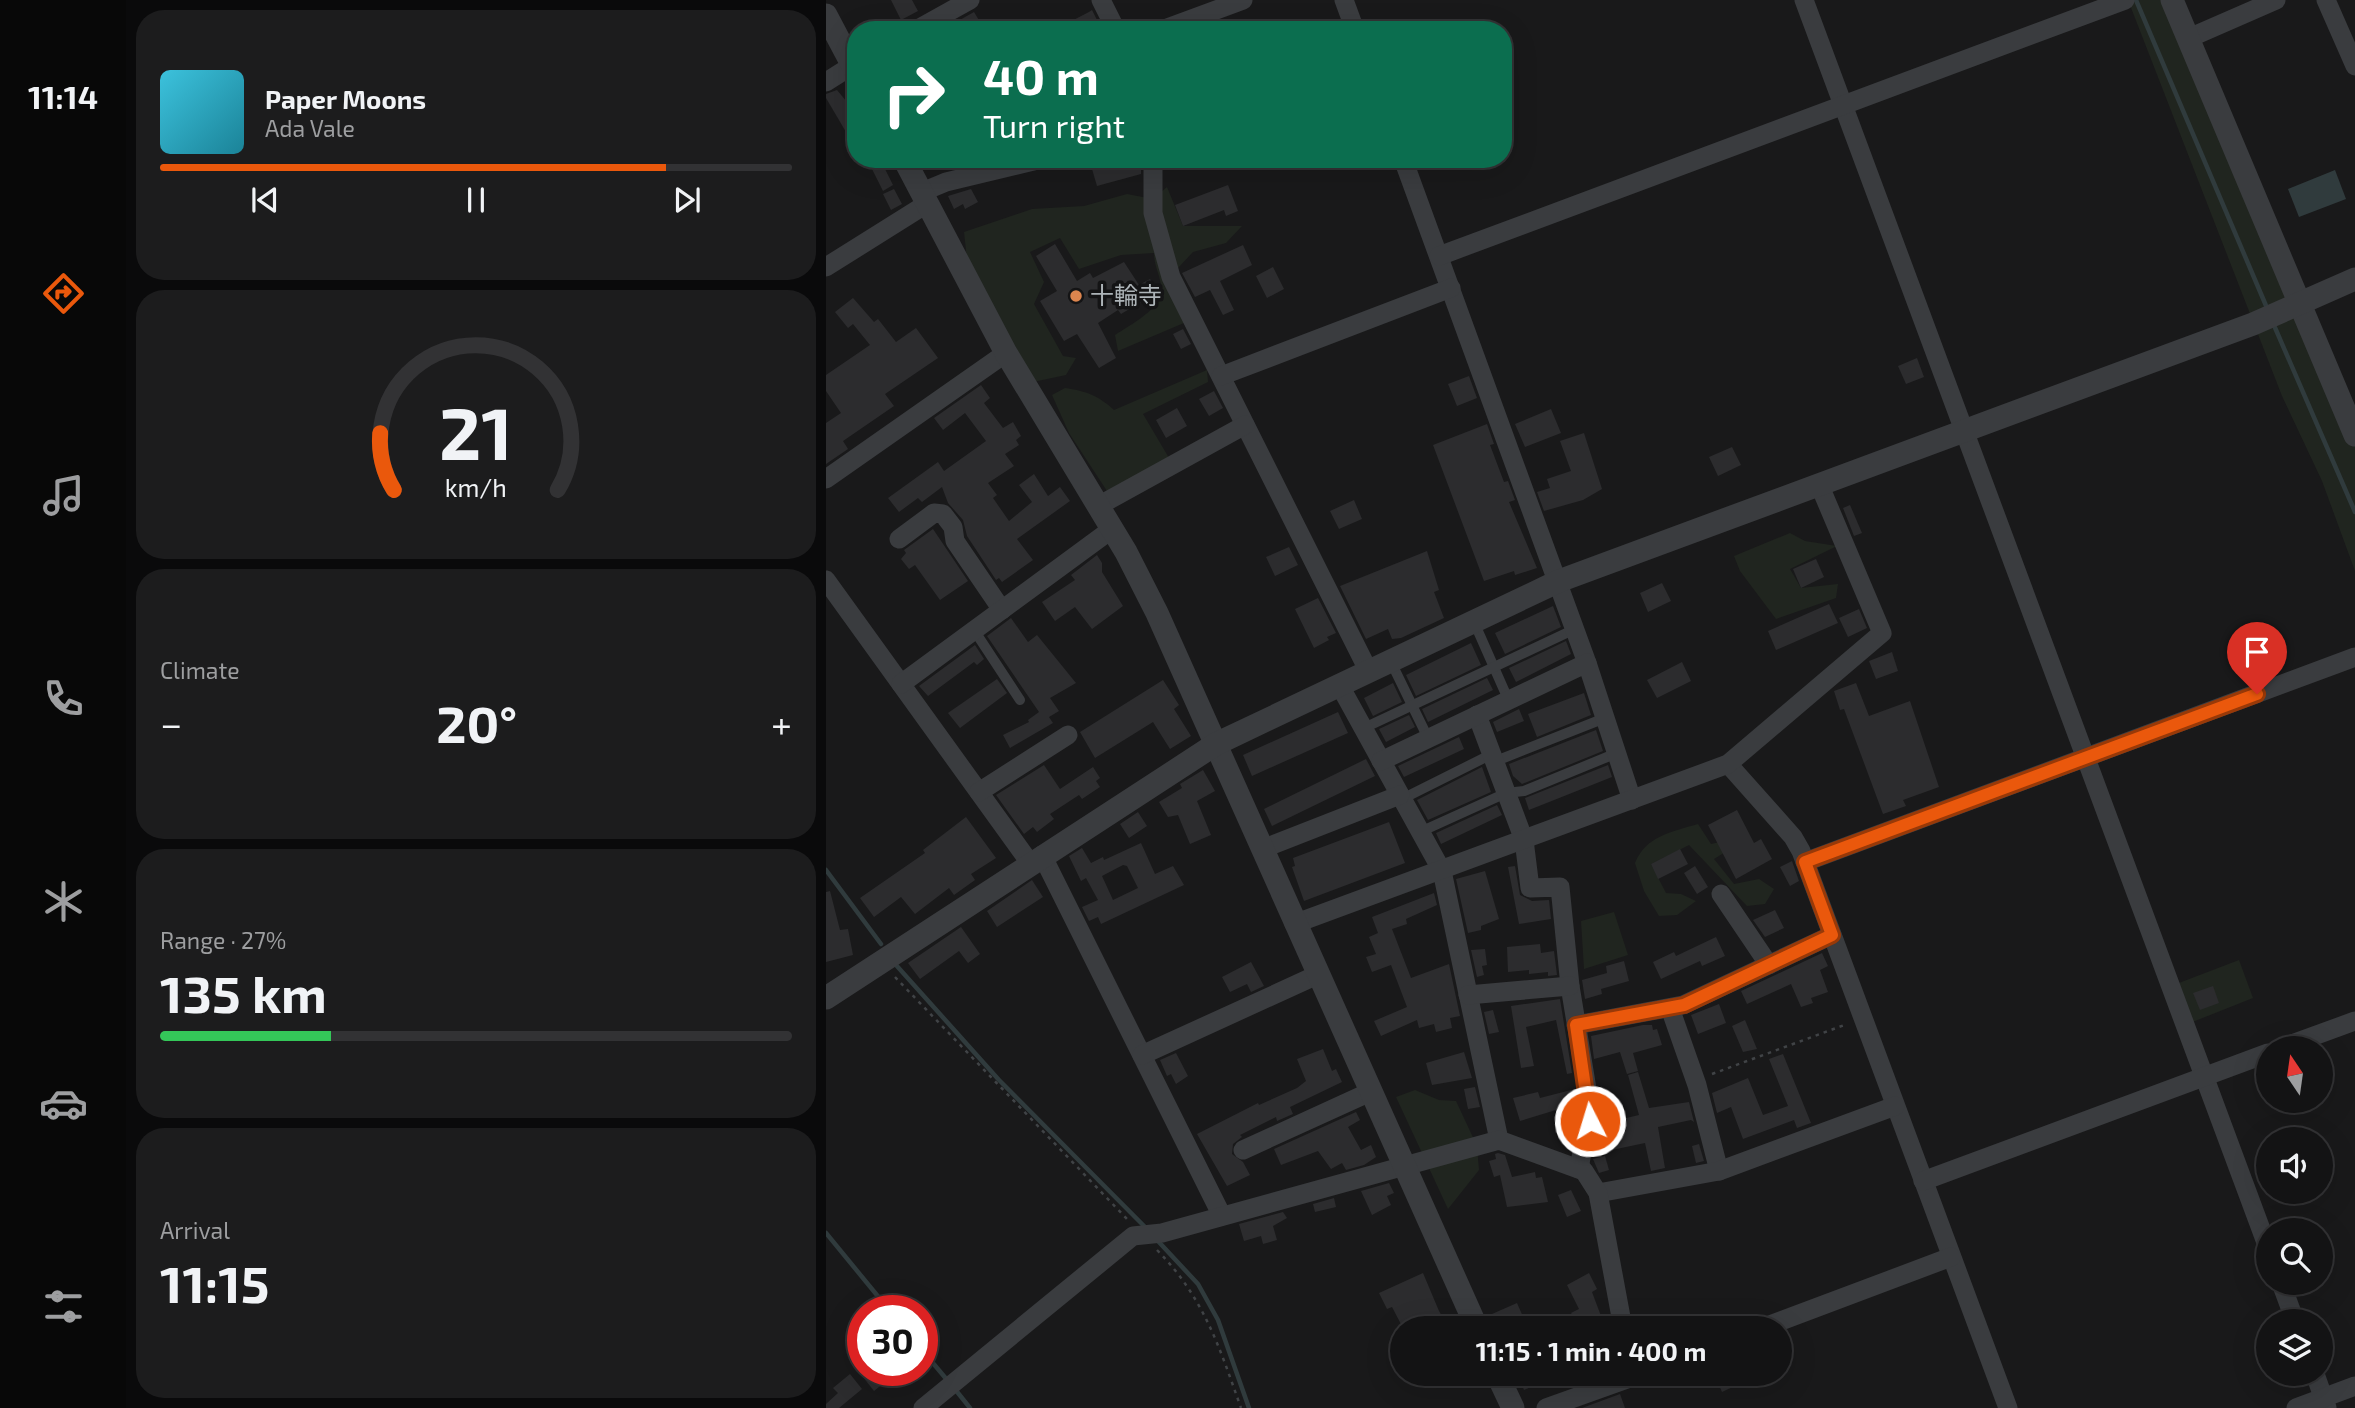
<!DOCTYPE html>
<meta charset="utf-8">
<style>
body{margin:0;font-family:"Exo 2","Noto Sans JP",sans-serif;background:#1c1c1d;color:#f1f3f6;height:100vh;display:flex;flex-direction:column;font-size:26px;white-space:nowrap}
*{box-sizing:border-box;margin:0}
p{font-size:23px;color:#9d9ea0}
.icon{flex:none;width:38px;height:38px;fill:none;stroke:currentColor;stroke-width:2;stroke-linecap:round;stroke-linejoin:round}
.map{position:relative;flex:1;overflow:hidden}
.drawer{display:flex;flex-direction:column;gap:10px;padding:10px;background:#0a0a0b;width:700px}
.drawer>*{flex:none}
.banner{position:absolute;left:21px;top:21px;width:665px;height:147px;border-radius:28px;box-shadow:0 7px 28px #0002,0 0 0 2px #323234;background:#0b6e4f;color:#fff;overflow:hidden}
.needle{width:46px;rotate:347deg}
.controls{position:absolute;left:1430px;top:1036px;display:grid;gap:14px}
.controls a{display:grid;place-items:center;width:77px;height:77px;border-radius:50%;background:#131314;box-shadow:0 7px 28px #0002,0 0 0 2px #323234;font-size:35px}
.speed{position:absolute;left:21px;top:1295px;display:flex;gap:14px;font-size:35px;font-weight:700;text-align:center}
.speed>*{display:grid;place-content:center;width:91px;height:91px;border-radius:50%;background:#131314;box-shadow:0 7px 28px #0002,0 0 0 2px #323234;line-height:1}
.speed .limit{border:10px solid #d22;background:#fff;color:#111}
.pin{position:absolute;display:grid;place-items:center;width:60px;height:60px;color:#fff;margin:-72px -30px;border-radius:50% 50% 50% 0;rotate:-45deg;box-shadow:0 0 7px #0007}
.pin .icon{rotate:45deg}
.me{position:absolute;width:77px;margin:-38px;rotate:355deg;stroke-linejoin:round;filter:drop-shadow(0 0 5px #0008)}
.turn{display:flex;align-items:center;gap:24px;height:147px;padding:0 21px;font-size:32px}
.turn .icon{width:91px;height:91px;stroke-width:2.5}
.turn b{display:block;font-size:49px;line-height:60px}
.big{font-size:52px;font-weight:700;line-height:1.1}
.drawer .card{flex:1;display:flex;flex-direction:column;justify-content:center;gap:10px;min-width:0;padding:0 24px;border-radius:28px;background:#1c1c1d}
.drawer .dial{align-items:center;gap:0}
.dial svg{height:182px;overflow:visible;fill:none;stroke:#323234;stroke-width:7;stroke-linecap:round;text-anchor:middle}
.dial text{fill:#f1f3f6;stroke:none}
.song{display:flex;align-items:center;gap:21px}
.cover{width:84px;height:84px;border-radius:10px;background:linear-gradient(135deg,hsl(190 70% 55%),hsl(190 70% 35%))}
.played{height:7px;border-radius:4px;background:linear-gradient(90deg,#ea580c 80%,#323234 80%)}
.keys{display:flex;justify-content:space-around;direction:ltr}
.heat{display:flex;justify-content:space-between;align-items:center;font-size:38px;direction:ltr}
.charge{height:10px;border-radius:5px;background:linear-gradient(90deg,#34c759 27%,#323234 0)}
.trip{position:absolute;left:564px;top:1316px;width:402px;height:70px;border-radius:35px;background:#131314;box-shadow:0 7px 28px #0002,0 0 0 2px #323234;font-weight:700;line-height:70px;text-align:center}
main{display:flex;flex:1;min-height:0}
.tab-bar{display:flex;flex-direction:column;width:126px;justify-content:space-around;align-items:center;background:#080808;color:#9d9ea0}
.tab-bar .icon{width:49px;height:49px}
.tab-bar .current{color:#ea580c}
.tab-bar b{font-size:32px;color:#f1f3f6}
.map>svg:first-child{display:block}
</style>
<main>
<nav class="tab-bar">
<b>11:14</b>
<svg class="icon current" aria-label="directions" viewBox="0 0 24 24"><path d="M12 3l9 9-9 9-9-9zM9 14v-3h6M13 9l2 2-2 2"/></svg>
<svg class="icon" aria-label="music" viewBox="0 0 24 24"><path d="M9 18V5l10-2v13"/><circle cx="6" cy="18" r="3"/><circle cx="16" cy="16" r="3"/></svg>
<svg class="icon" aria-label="phone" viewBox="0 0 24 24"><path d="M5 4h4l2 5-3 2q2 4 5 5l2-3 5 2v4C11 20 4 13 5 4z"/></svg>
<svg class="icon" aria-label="climate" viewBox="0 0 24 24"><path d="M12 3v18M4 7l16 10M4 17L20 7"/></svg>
<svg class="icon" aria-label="car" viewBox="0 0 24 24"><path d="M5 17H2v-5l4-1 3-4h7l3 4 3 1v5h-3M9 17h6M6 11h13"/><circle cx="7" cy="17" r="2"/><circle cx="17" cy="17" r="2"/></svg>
<svg class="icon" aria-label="filters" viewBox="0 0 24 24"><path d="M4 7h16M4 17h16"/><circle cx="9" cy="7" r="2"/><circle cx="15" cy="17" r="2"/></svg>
</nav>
<section class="drawer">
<div class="card">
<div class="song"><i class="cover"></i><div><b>Paper Moons</b><p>Ada Vale</p></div></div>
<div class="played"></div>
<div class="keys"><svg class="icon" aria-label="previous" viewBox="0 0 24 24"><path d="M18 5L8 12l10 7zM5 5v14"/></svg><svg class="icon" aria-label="pause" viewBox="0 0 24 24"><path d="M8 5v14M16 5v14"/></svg><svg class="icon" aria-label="next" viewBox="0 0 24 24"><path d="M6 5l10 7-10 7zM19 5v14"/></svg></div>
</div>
<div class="card dial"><svg viewBox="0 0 100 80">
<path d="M14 69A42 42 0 1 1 86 69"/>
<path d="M14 69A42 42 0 0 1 8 44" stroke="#ea580c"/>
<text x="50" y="56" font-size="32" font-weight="700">21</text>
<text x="50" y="72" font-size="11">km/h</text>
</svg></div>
<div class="card"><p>Climate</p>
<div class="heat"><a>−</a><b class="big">20°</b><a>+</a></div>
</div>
<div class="card"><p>Range · 27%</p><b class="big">135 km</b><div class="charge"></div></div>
<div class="card"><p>Arrival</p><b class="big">11:15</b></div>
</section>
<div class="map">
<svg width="1529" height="1408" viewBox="0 0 1529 1408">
<rect width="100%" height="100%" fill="#19191a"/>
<!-- green -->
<g fill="#20251f">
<polygon points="1302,0 1346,0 1529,435 1529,571 1496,481 1456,396"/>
<path d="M341 187 357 226H416L400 243 367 252 352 268V292L372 317 292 351 289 335C305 324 339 308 335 285 333 273 328 265 328 253L295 255 253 269 234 238 204 252 218 282 208 304 237 356 250 358 240 375 207 382 141 259 138 232 206 209 258 206 301 194 327 199Z"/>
<path d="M381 370 382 382 317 414 343 458 281 491 243 433 226 395 239 388C259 391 272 395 288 410Z"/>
<polygon points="964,533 979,541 1011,546 964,569 975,588 1012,584 1010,598 950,619 914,571 908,556"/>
<path d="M872 824 885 844 912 838 917 841 888 859 908 884 933 879 948 889 939 904 921 906 863 845 825 864 840 893 855 894 870 901 851 915 833 916 818 891 809 863C820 836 845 832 872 824Z"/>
<polygon points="788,912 802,955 758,969 755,921"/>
<polygon points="1413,960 1427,998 1359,1025 1345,986"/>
<polygon points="589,1090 613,1100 630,1101 651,1146 653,1170 622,1209 570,1097"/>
</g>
<!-- water -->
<polygon fill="#303b3d" points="1509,170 1520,199 1473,217 1462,189"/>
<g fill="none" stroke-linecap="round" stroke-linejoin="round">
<!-- stream -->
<g stroke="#303b3d" stroke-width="4.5">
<polyline points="1310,0 1441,308"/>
<polyline points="1447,323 1529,512"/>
<polyline points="0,870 55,944"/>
<polyline points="70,965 173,1080 320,1228"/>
<polyline points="0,1233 64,1311"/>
<polyline points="331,1240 372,1284 392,1320 423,1408"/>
<polyline points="96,1350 122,1381"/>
<polyline points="128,1388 144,1408"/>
</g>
</g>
<!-- building -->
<g fill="#2c2c2e" fill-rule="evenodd">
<polygon points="65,0 86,0 92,11 75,20"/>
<polygon points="266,10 276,30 228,30 263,12"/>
<polygon points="148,12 154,22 141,30 116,30"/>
<polygon points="11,90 30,113 30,149 0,98 0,94"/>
<polygon points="41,159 54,159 67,185 57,191"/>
<polygon points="307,159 315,159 315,174 271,186 266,169"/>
<polygon points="402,185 412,211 400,216 398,210 357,226 349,205"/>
<polygon points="68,189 76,204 65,210 57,194"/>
<polygon points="145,189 152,202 139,209 137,204 128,209 122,196"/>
<polygon points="229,244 251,281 264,273 267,278 298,262 313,285 324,279 332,292 295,314 292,310 272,323 290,358 273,368 251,334 238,341 214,301 231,291 210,256"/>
<polygon points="417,245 426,265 394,281 408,310 397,315 384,290 369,297 356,273"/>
<polygon points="447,267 458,289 441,298 430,276"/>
<polygon points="27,298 48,322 52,319 70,342 90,328 112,358 59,394 68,406 17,441 22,449 0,464 0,423 15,413 0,391 0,375 44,345 27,324 22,328 9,312"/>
<polygon points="357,329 365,344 355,349 347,334"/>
<polygon points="1091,358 1098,377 1080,384 1072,366"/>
<polygon points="643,376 651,398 631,406 622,384"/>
<polygon points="155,385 164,398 158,403 177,428 187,422 195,436 190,440 193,445 179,454 188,466 162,483 171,495 167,498 183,521 206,502 193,485 208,474 222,496 234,487 244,501 191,539 207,560 176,582 173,578 170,580 141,536 137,520 122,503 116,487 96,502 92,498 73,512 62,498 112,462 118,471 160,441 139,413 117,430 108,418"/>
<polygon points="388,391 397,408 383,416 373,399"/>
<polygon points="351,408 361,426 340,438 330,420"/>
<polygon points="725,409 735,433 699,447 689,424"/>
<polygon points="661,424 668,444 664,445 678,482 682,481 689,500 683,502 711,568 689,575 688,571 658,581 607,445"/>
<polygon points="758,433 776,489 757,500 718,511 711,492 724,488 721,479 745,471 734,441"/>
<polygon points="906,447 915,465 892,476 883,457"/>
<polygon points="528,500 536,519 513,529 504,511"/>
<polygon points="1024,505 1036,533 1028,536 1017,508"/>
<polygon points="107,529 142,581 114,600 89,565 83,569 75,559 80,553 78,550"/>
<polygon points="463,547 472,565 449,576 440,557"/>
<polygon points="601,551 613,590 608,592 618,618 575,638 566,639 562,629 540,639 514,586"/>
<polygon points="271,555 276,563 276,572 297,606 266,629 249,607 229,621 216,602 249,580 245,575"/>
<polygon points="990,559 998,577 975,588 967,569"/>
<polygon points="836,583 845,601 822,612 814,593"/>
<polygon points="492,598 510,633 501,637 503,640 488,648 469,609"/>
<polygon points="1003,604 1012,623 950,650 942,631"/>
<polygon points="727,606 735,627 679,654 669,633"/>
<polygon points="1033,609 1041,628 1022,637 1013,618"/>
<polygon points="185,618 202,642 211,635 250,683 224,698 233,711 223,717 227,723 184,748 177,735 203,722 202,720 213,712 161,636"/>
<polygon points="740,641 745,654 690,682 683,668"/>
<polygon points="645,643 655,665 590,696 580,675"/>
<polygon points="149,645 158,659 151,665 148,662 102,696 93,686"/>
<polygon points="1066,652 1072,671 1050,679 1043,661"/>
<polygon points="856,662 865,681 831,698 821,680"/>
<polygon points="661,678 667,690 602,722 596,709"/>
<polygon points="171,679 181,693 134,728 122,713"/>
<polygon points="337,680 353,705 348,709 365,736 344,749 327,722 269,758 254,732"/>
<polygon points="567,683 576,702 547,716 538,698"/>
<polygon points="1030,683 1043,716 1084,701 1113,787 1077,800 1080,806 1057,814 1018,709 1014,710 1008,691"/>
<polygon points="758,693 765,715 711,737 702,714"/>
<polygon points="693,709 698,721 671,732 667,722"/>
<polygon points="512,712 522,733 426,776 417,755"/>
<polygon points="583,715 589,727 560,742 553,729"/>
<polygon points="770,730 777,751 696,784 687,776 683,764"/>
<polygon points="633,737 638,749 578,777 572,766"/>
<polygon points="540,759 549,776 446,826 438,809"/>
<polygon points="218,765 234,789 267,767 274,778 270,781 274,787 256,799 253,795 224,814 228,819 211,832 207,827 198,834 170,795"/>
<polygon points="782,765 786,777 703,810 699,798"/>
<polygon points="656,767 665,792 602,820 591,800"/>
<polygon points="377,770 389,791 371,801 385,835 364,844 352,815 342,817 333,802 356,788 354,784"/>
<polygon points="671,805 676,815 615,844 610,833"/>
<polygon points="911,810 928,843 935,839 946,859 910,879 882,825"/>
<polygon points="312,812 321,826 303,838 294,824"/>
<polygon points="140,817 170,858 145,874 149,880 128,895 123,888 89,914 75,897 48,917 34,898 99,853 97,850"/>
<polygon points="563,822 579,863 478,901 466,867 469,866 467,858"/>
<path d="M315 843 329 874 347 866 358 885 275 924 272 917 263 921 256 907 272 900 260 878 255 881 243 856 256 848 265 863 277 857 278 860ZM297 865 301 866 312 888 287 900 276 876Z"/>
<polygon points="854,849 862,864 832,879 825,864"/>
<polygon points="966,861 973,881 964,886 954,867"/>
<polygon points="689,866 694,895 706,901 723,900 725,919 693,924 682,867"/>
<polygon points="869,866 882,887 871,894 858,873"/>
<polygon points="659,871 673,919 655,926 655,930 642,933 630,879"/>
<polygon points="206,880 217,897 171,927 161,911"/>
<polygon points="4,891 14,930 22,929 27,955 0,962 0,892"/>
<polygon points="608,893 611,905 580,919 581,924 566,929 585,978 623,964 634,1016 624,1018 626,1028 610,1032 608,1024 593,1028 591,1020 555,1036 548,1021 581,1007 565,965 546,972 540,957 550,954 543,937 552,933 546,917"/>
<polygon points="949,910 958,928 939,937 927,920"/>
<polygon points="135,927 154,954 142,963 133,951 94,979 82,963"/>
<polygon points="890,937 899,956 876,966 874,961 835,979 827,962 848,952 850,956"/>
<polygon points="714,944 715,953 728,951 731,975 722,976 722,972 703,974 703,970 682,972 681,947"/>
<polygon points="659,949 661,965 656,966 658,975 651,977 645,950"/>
<polygon points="996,953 1002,966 994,970 1002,992 985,998 987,1003 975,1007 965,984 921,1004 915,991"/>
<polygon points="798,961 803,981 775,989 776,994 759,999 756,980 781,973 780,966"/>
<polygon points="425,962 438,986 425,992 421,984 404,992 396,977"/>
<polygon points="1387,986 1393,1003 1374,1010 1367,993"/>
<polygon points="734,999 746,1073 741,1074 730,1020 700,1027 708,1066 695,1068 685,1006"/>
<polygon points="893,1004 900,1023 872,1034 865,1015"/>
<polygon points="667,1010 673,1032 663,1034 658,1012"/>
<polygon points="919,1020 931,1049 917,1052 906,1026"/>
<polygon points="817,1025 826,1025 827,1030 831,1029 836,1045 807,1053 812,1071 801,1074 794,1052 768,1059 765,1036"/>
<polygon points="497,1049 506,1071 510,1069 516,1082 464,1107 467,1114 451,1121 450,1117 414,1135 416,1137 407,1144 406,1154 417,1162 424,1175 401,1186 371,1134 432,1103 433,1105 471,1088 480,1081 471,1059"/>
<polygon points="638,1052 646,1078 606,1085 600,1063"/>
<polygon points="350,1053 362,1076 350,1084 345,1074 341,1076 334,1060"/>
<polygon points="957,1054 985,1123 971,1128 968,1120 917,1139 905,1107 891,1113 886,1093 922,1078 937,1115 962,1106 943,1059"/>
<polygon points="812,1072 823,1108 863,1102 868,1122 865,1120 832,1127 839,1168 825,1171 819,1143 781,1151 775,1124 813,1115 802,1075"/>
<polygon points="649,1087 654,1107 642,1109 638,1089"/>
<polygon points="749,1089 750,1114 732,1119 730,1110 694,1121 687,1098 712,1092 714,1098"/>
<polygon points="530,1112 534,1120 522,1127 535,1150 545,1145 550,1157 538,1165 520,1170 516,1163 505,1169 492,1151 455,1165 448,1149"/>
<polygon points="873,1144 878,1161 870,1163 866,1146"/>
<polygon points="672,1153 679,1155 686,1177 709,1172 710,1178 716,1177 722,1202 681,1207 674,1175 668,1177 663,1161 670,1159 669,1154"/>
<polygon points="779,1156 783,1170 773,1173 767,1159"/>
<polygon points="563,1183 568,1193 561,1196 565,1205 546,1215 535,1191"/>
<polygon points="745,1190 755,1211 741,1217 732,1195"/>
<polygon points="508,1198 510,1207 489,1212 487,1204"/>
<polygon points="457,1212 461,1218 447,1226 451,1240 437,1244 435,1236 418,1241 413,1224"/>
<polygon points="597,1273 613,1311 623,1328 577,1328 566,1307 561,1309 553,1293"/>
<polygon points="763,1273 771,1289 766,1292 778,1324 754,1328 745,1313 753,1309 741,1285"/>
<polygon points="691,1303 702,1328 672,1328 666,1314"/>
<polygon points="45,1370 74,1370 48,1391 37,1377"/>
<polygon points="24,1374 36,1389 13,1408 0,1408 0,1404 12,1393 7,1388"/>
<polygon points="691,1374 752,1374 756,1382 740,1388 733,1375 698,1390"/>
<polygon points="888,1374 905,1374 911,1385 896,1392"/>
<polygon points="794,1394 799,1408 756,1408"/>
</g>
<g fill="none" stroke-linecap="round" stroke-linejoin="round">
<!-- path -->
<g stroke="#404346" stroke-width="2.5" stroke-dasharray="3.5 5" stroke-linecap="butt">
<polyline points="69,977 302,1220"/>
<polyline points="886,1074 1021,1024"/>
<path d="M331 1250C378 1298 393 1346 415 1408"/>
</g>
<!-- service -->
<g stroke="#3a3c3f" stroke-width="10">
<polyline points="648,622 682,699"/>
<polyline points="148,630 194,700"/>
<polyline points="565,662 602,738"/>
<polyline points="538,728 749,629"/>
<polyline points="576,799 666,754 675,759 779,718"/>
<polyline points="594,832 680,793 698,791 791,753"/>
</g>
<!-- minor -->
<g stroke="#3a3c3f" stroke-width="19">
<polyline points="275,0 290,30"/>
<polyline points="518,0 529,30"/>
<polyline points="978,0 1442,1248"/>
<polyline points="1500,0 1529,66"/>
<polyline points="90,30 144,0"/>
<polyline points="336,30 417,0"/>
<polyline points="1363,38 1450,0"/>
<polyline points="0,82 30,63"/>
<polyline points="327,159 327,213 345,277 543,672"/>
<polyline points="577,159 761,663"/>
<polyline points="96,192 120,182 216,159"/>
<polyline points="613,256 1299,0"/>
<polyline points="0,267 102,203"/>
<polyline points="395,376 625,288"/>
<polyline points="0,479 180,353"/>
<polyline points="272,506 419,425"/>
<polyline points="73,539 108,513 117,514 127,527 129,541 176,610"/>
<polyline points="0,580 204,863"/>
<polyline points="75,684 286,529"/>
<polyline points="514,686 616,871 673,1140"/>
<polyline points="651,715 698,840 704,888 734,887 744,986 764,1107 753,1169"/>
<polyline points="555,761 761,663 806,800"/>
<polyline points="902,764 967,837 975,851 1182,1408"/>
<polyline points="153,792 242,735"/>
<polyline points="436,849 574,795"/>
<polyline points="216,855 396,1216"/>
<polyline points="979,862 1529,657"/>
<polyline points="895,894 943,965"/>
<polyline points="468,924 902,764 1056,633 993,484"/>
<polyline points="642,995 744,986"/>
<polyline points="844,1008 871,1085 893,1171"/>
<polyline points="750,1025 857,1005 1006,935"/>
<polyline points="1455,1048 1529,1021"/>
<polyline points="316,1055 491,975"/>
<polyline points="417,1150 544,1092"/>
<polyline points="1097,1181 1442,1053"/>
<polyline points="772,1193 893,1171 1069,1106"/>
<polyline points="1455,1283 1469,1321"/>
<polyline points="936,1328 1125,1257"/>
<polyline points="1489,1374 1501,1408"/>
<polyline points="97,1408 307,1236 336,1233 673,1140 758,1171 772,1193 797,1328"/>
<polyline points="720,1408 815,1374"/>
<polyline points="1470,1408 1529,1386"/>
</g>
<!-- tertiary -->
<g stroke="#3a3c3f" stroke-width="23">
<polyline points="1346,0 1529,435"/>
<polyline points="0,15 30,72"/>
<polyline points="78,159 180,353 300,552 331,613 651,1328"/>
<polyline points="0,998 390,744 733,581 1427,324 1529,279"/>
<polyline points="671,1374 687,1408"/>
</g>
</g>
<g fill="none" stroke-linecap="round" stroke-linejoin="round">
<defs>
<polyline id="route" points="764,1121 750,1025 858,1005 1006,935 979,862 1431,694"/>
</defs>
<!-- route casing -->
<use href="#route" stroke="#983908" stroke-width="18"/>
<!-- route -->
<use href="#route" stroke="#ea580c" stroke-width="12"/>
</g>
<!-- markers -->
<circle fill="#dd854e" stroke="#141415" stroke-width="2.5" cx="250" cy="296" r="7"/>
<g text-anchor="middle" stroke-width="7" stroke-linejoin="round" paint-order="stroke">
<!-- poi labels -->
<g font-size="24" fill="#adb4b8" stroke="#141415" text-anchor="start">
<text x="264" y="304">十輪寺</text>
</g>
</g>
</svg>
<div class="controls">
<a><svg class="needle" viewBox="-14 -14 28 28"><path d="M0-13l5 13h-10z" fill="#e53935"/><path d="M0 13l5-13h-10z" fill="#9d9ea0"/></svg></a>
<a><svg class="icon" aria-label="sound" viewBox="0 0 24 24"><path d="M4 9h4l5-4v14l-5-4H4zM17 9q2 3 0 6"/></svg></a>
<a><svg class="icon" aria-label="search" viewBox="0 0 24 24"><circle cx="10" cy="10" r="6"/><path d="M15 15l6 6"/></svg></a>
<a><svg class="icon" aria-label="layers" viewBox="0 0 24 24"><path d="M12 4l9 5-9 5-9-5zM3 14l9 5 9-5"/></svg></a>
</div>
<div class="speed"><div class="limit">30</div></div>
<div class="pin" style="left:1431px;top:694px;background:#d93025"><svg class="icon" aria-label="arrive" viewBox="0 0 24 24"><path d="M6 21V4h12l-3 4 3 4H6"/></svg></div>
<svg class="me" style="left:764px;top:1121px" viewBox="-20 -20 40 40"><circle r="17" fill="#ea580c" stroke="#fff" stroke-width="3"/><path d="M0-11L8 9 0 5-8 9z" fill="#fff"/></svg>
<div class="trip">11:15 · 1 min · 400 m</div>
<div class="banner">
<div class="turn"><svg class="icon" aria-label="right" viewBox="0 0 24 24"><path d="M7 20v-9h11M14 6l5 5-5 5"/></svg><div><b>40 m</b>Turn right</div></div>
</div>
</div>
</main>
